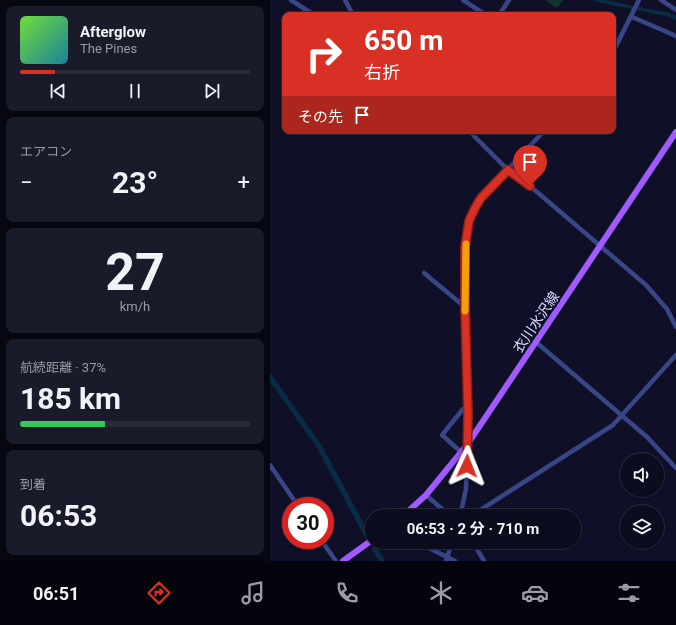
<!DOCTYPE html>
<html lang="ja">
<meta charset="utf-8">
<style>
body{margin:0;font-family:Roboto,"Noto Sans JP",sans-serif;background:#191a2a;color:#f1f3f6;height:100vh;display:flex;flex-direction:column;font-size:15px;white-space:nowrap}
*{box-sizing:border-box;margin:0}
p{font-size:13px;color:#9a9ba4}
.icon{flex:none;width:22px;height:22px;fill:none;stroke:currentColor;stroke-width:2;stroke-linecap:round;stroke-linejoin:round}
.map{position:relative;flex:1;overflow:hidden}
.sheet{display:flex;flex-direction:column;gap:6px;padding:6px;background:#060710;width:270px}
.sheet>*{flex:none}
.banner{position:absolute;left:12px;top:12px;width:334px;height:122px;border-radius:8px;box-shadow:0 1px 3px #0004,0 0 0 1px #2b2c3b;background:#d93025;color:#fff;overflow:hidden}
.fabs{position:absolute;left:350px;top:453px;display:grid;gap:8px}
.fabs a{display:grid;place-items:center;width:44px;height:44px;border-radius:50%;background:#0b0c1d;box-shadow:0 1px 3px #0004,0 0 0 1px #2b2c3b;font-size:20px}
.speed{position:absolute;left:12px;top:497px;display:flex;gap:8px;font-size:20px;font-weight:700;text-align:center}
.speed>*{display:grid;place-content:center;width:52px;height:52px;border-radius:50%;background:#0b0c1d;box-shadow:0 1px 3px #0004,0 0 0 1px #2b2c3b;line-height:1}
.speed .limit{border:6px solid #d22;background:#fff;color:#111}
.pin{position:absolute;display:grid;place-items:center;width:34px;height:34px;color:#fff;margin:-41px -17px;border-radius:50% 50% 50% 0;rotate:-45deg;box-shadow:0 0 4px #0007}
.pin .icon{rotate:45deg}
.me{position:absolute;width:44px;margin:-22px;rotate:2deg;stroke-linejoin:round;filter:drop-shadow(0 0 3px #0008)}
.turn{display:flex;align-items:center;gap:14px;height:84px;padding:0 16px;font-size:18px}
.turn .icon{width:52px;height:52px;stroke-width:2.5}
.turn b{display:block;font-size:28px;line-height:34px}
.then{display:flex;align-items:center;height:38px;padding:0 16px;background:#0003;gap:8px;font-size:15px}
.big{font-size:30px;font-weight:700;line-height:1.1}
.sheet .widget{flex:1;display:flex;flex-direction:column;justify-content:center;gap:6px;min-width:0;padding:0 14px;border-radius:8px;background:#191a2a}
.sheet .dial{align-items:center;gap:0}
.dial b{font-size:52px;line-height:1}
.song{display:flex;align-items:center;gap:12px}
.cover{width:48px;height:48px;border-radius:6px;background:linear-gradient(135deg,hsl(100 70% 55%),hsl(190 70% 35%))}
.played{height:4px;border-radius:2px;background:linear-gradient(90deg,#d93025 15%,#2b2c3b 15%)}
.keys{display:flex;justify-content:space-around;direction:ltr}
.heat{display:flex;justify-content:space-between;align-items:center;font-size:22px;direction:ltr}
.charge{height:6px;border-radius:3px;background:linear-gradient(90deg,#34c759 37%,#2b2c3b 0)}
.trip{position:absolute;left:95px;top:509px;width:216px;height:40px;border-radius:20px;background:#0b0c1d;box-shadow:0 1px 3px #0004,0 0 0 1px #2b2c3b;font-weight:700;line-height:40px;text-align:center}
.dock{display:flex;height:64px;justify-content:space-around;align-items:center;background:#04050c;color:#9a9ba4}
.dock .icon{width:28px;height:28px}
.dock .on{color:#d93025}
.dock b{font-size:18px;color:#f1f3f6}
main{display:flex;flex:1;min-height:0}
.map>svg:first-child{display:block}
</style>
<main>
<section class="sheet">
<div class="widget">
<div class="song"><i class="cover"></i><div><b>Afterglow</b><p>The Pines</p></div></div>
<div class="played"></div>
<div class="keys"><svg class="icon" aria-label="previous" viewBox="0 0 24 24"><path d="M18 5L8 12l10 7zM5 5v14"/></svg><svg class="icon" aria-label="pause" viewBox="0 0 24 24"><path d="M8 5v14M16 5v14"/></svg><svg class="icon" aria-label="next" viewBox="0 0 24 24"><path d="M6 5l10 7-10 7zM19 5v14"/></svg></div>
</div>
<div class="widget"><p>エアコン</p>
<div class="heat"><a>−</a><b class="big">23°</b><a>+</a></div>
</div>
<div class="widget dial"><b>27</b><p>km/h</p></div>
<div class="widget"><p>航続距離 · 37%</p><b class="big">185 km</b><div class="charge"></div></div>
<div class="widget"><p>到着</p><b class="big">06:53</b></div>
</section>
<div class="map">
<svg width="406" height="561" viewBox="0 0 406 561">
<rect width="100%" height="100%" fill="#0f1027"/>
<!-- green -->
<polygon fill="#113129" points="275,0 293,0 288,7 286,8"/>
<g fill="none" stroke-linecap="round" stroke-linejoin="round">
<!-- canal -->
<polyline stroke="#092c46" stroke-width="3.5" points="326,0 400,15 406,18"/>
<!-- river -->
<g stroke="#092c46" stroke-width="5.5">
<polyline points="0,377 49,446 98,537"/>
<polyline points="105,549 112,561"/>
</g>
<!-- minor -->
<g stroke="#384687" stroke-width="4.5">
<polyline points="21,0 44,15"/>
<polyline points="75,0 83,15"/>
<polyline points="193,0 216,15"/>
<polyline points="391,0 406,10"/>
<polyline points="229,15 239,0"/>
<polyline points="362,17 406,36"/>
<polyline points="343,52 369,0"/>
<polyline points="199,131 238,170 260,186 376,285 397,309 406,327"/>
<polyline points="154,273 195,307"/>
<polyline points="267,343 377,437 406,468"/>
<polyline points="191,452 172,435 193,409 198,409"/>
<polyline points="0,465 28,506"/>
<polyline points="156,495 180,516"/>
<polyline points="190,516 196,489 198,415 195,307 195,247 199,221 211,198 274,131"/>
<polyline points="201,516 343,425 406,355"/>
<polyline points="51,540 66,561"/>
<polyline points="147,542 185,561"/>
<polyline points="203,542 214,561"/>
<polyline points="176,561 182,542"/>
</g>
<!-- major -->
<g stroke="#9f5bff" stroke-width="6">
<polyline points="133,516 156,495 197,445 406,132"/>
<polyline points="73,561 102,540"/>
</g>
</g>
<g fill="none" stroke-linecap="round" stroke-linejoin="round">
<defs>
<polyline id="route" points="197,466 198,415 195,307 195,247 199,221 205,208 211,198 238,170 260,186"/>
</defs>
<!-- route casing -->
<use href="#route" stroke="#8d1f18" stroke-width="10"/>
<!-- route -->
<use href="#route" stroke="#d93025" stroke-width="7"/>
<!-- slow -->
<polyline stroke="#f59e0b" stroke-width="7" points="195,311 196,244"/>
</g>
<g text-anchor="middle" stroke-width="4" stroke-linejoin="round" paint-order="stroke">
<!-- street labels -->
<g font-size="14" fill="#d4d9ff" stroke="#0f1027">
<text transform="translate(266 322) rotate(-56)" y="5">衣川水沢線</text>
</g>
</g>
</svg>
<div class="fabs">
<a><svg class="icon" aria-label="sound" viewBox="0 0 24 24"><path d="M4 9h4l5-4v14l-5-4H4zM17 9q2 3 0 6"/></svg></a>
<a><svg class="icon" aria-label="layers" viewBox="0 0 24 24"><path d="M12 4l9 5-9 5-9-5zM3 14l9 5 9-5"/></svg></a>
</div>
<div class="speed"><div class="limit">30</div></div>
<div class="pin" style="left:260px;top:186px;background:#d93025"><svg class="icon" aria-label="arrive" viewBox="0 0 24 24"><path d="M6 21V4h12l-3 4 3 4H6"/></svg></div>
<svg class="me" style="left:197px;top:466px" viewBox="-20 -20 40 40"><path d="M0-17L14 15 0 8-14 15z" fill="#d93025" stroke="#fff" stroke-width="4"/></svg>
<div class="trip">06:53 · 2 分 · 710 m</div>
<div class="banner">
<div class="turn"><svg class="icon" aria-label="right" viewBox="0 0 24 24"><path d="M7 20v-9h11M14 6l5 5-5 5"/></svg><div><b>650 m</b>右折</div></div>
<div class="then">その先<svg class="icon" aria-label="arrive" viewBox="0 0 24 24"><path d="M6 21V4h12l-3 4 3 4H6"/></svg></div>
</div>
</div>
</main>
<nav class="dock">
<b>06:51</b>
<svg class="icon on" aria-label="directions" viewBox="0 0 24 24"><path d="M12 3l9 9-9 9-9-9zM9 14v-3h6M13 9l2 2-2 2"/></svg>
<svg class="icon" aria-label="music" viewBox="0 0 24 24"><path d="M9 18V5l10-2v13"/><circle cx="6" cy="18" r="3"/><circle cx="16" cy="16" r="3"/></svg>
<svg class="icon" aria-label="phone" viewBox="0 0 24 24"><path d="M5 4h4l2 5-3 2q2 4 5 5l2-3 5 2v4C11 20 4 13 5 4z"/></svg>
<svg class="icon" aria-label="climate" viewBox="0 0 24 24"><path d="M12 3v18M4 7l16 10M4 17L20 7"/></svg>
<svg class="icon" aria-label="car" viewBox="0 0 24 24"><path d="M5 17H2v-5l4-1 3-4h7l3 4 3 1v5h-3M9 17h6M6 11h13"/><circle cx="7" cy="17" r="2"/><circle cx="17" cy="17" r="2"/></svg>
<svg class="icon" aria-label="filters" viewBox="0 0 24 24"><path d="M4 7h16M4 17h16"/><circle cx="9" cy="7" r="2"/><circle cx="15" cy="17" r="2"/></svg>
</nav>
